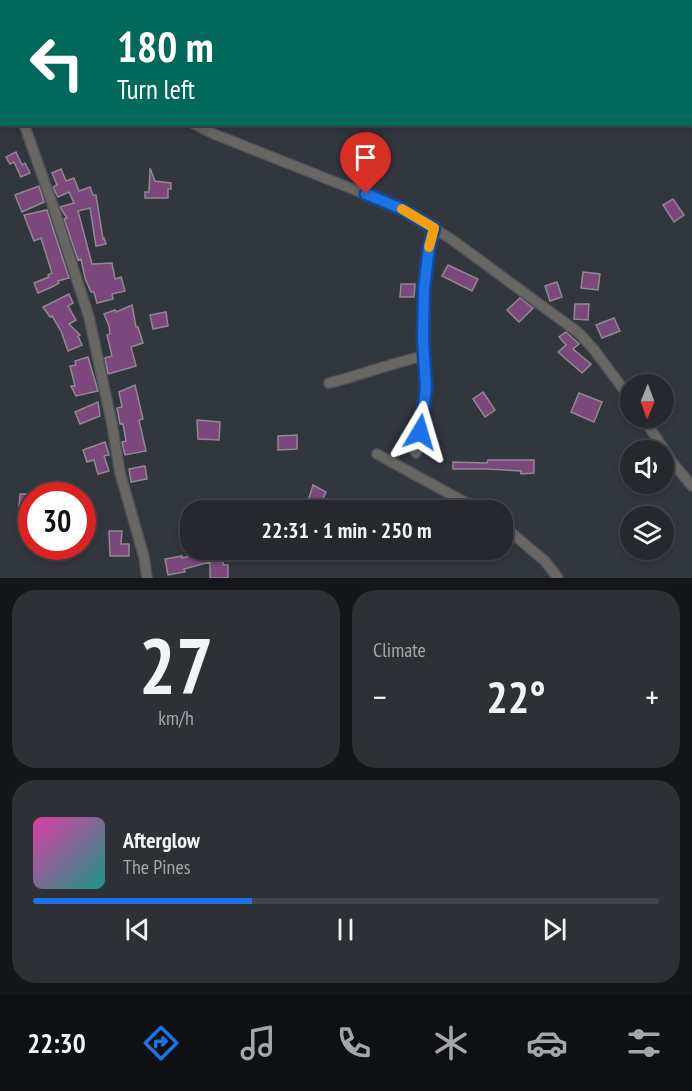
<!DOCTYPE html>
<meta charset="utf-8">
<style>
body{margin:0;font-family:"PT Sans Narrow",sans-serif;background:#2e3036;color:#f1f3f6;height:100vh;display:flex;flex-direction:column;font-size:22px;white-space:nowrap}
*{box-sizing:border-box;margin:0}
p{font-size:20px;color:#a4a6aa}
.icon{flex:none;width:33px;height:33px;fill:none;stroke:currentColor;stroke-width:2;stroke-linecap:round;stroke-linejoin:round}
.map{position:relative;height:578px;overflow:hidden}
.sheet{display:flex;flex-direction:column;gap:12px;padding:12px;background:#151619;flex:1}
.sheet>*{flex:none}
.banner{position:absolute;left:0px;top:0px;width:693px;height:126px;box-shadow:0 3px 9px #0003,0 0 0 2px #42444a;background:#00695c;color:#fff;overflow:hidden}
.needle{width:39px;rotate:181deg}
.controls{position:absolute;left:620px;top:374px;display:grid;gap:12px}
.controls a{display:grid;place-items:center;width:54px;height:54px;border-radius:50%;background:#26282e;box-shadow:0 3px 9px #0003,0 0 0 2px #42444a;font-size:30px}
.speed{position:absolute;left:18px;top:482px;display:flex;gap:12px;font-size:30px;font-weight:700;text-align:center}
.speed>*{display:grid;place-content:center;width:78px;height:78px;border-radius:50%;background:#26282e;box-shadow:0 3px 9px #0003,0 0 0 2px #42444a;line-height:1}
.speed .limit{border:9px solid #d22;background:#fff;color:#111}
.pin{position:absolute;display:grid;place-items:center;width:51px;height:51px;color:#fff;margin:-62px -26px;border-radius:50% 50% 50% 0;rotate:-45deg;box-shadow:0 0 6px #0007}
.pin .icon{rotate:45deg}
.me{position:absolute;width:66px;margin:-33px;rotate:7deg;stroke-linejoin:round;filter:drop-shadow(0 0 4px #0008)}
.turn{display:flex;align-items:center;gap:21px;height:126px;padding:0 18px;font-size:27px}
.turn .icon{width:78px;height:78px;stroke-width:2.5}
.turn b{display:block;font-size:42px;line-height:51px}
.big{font-size:45px;font-weight:700;line-height:1.1}
.sheet .card{flex:1;display:flex;flex-direction:column;justify-content:center;gap:9px;min-width:0;padding:0 21px;border-radius:24px;background:#2e3036}
.sheet .dial{align-items:center;gap:0}
.dial b{font-size:78px;line-height:1}
.song{display:flex;align-items:center;gap:18px}
.cover{width:72px;height:72px;border-radius:9px;background:linear-gradient(135deg,hsl(320 70% 55%),hsl(170 70% 35%))}
.played{height:6px;border-radius:3px;background:linear-gradient(90deg,#1a73e8 35%,#42444a 35%)}
.keys{display:flex;justify-content:space-around;direction:ltr}
.heat{display:flex;justify-content:space-between;align-items:center;font-size:33px;direction:ltr}
.sheet .tiles{flex:1;display:grid;gap:12px;grid-template-columns:1fr 1fr}
.card:last-child{grid-column:span 2}
.trip{position:absolute;left:180px;top:500px;width:333px;height:60px;border-radius:24px;background:#26282e;box-shadow:0 3px 9px #0003,0 0 0 2px #42444a;font-weight:700;line-height:60px;text-align:center}
.tab-bar{display:flex;height:96px;justify-content:space-around;align-items:center;background:#0f1012;color:#a4a6aa}
.tab-bar .icon{width:42px;height:42px}
.tab-bar .active{color:#1a73e8}
.tab-bar b{font-size:27px;color:#f1f3f6}
.map>svg:first-child{display:block}
</style>
<div class="map">
<svg width="692" height="578" viewBox="0 0 692 578">
<rect width="100%" height="100%" fill="#32363d"/>
<!-- building -->
<g fill="#7c487b" stroke="#918990" stroke-width="1.5">
<polygon points="16,152 22,165 25,163 30,173 21,177 14,162 10,164 6,157"/>
<polygon points="150,168 155,181 171,183 171,189 168,189 168,198 145,198 145,192 149,192"/>
<polygon points="61,169 66,181 74,178 79,191 90,187 93,195 96,195 103,239 104,238 106,244 96,246 90,208 78,211 92,264 112,263 115,279 121,277 125,291 112,294 113,299 97,303 94,292 91,292 85,278 81,259 78,260 64,219 67,218 60,207 74,203 69,192 58,197 53,187 57,185 52,173"/>
<polygon points="39,186 44,202 22,212 15,195"/>
<polygon points="673,199 684,215 674,222 663,205"/>
<polygon points="47,210 69,278 58,281 59,283 52,287 38,293 34,283 49,277 48,275 52,273 41,238 34,241 24,215"/>
<polygon points="448,265 478,279 472,291 442,276"/>
<polygon points="583,272 600,274 598,290 581,288"/>
<polygon points="557,282 562,297 550,301 545,286"/>
<polygon points="401,284 415,284 414,297 400,297"/>
<polygon points="69,294 73,303 68,306 76,320 69,324 80,335 78,336 82,345 68,351 61,331 52,316 50,317 43,307"/>
<polygon points="520,298 533,308 519,322 507,310"/>
<polygon points="575,304 589,304 588,320 574,319"/>
<polygon points="132,305 136,327 138,327 143,343 131,347 136,366 108,374 105,358 112,356 107,335 110,334 109,326 104,314 115,310 116,312"/>
<polygon points="166,312 168,326 153,329 150,315"/>
<polygon points="614,318 620,331 602,338 596,325"/>
<polygon points="566,332 579,344 573,349 591,364 582,373 558,352 566,345 559,337"/>
<polygon points="88,357 98,391 76,396 71,386 75,386 70,366 76,365 75,361"/>
<polygon points="135,385 143,419 139,420 146,451 125,455 122,442 126,441 123,424 120,424 117,408 122,407 119,392"/>
<polygon points="483,392 495,410 485,417 473,399"/>
<polygon points="579,393 602,402 594,422 571,412"/>
<polygon points="98,402 100,416 80,424 75,412"/>
<polygon points="197,420 220,422 219,440 198,439"/>
<polygon points="297,435 297,449 278,450 278,436"/>
<polygon points="105,442 109,455 104,456 109,471 98,474 94,460 87,462 83,450"/>
<polygon points="488,460 534,460 534,473 521,474 521,471 487,469 453,469 453,462 487,463"/>
<polygon points="145,466 147,479 131,482 129,469"/>
<polygon points="313,485 326,492 319,507 308,501"/>
<polygon points="20,494 32,494 32,521 18,521"/>
<polygon points="109,531 122,531 121,544 129,544 129,556 110,556"/>
<polygon points="202,553 203,555 223,556 223,565 228,565 228,578 210,578 210,562 184,569 185,572 168,575 165,559 182,556 182,558"/>
</g>
<g fill="none" stroke-linecap="round" stroke-linejoin="round">
<defs>
<g id="minor">
<polyline points="0,14 2,14"/>
<polyline points="0,52 2,57"/>
<polyline points="24,124 54,209 89,317 112,424 120,473 144,557 147,578"/>
<polyline points="194,124 214,134 388,203 414,216 451,239 579,333 595,351 630,398"/>
<path d="M329 383C361 375 392 363 424 356"/>
<polyline points="643,417 672,462 692,486"/>
<polyline points="416,453 425,388 423,339 424,289 429,247 434,228"/>
<polyline points="377,454 479,510"/>
<polyline points="502,525 545,561 558,578"/>
</g>
</defs>
<!-- minor casing -->
<use href="#minor" stroke="#50545a" stroke-width="12"/>
<!-- minor -->
<use href="#minor" stroke="#696763" stroke-width="9"/>
</g>
<g fill="none" stroke-linecap="round" stroke-linejoin="round">
<defs>
<polyline id="route" points="366,194 402,209 434,228 429,247 424,289 423,339 426,388 420,432"/>
</defs>
<!-- route casing -->
<use href="#route" stroke="#114b97" stroke-width="15"/>
<!-- route -->
<use href="#route" stroke="#1a73e8" stroke-width="10"/>
<!-- slow -->
<polyline stroke="#f59e0b" stroke-width="10" points="402,209 434,228 429,247"/>
</g>
</svg>
<div class="controls">
<a><svg class="needle" viewBox="-14 -14 28 28"><path d="M0-13l5 13h-10z" fill="#e53935"/><path d="M0 13l5-13h-10z" fill="#a4a6aa"/></svg></a>
<a><svg class="icon" aria-label="sound" viewBox="0 0 24 24"><path d="M4 9h4l5-4v14l-5-4H4zM17 9q2 3 0 6"/></svg></a>
<a><svg class="icon" aria-label="layers" viewBox="0 0 24 24"><path d="M12 4l9 5-9 5-9-5zM3 14l9 5 9-5"/></svg></a>
</div>
<div class="speed"><div class="limit">30</div></div>
<div class="pin" style="left:366px;top:194px;background:#d93025"><svg class="icon" aria-label="arrive" viewBox="0 0 24 24"><path d="M6 21V4h12l-3 4 3 4H6"/></svg></div>
<svg class="me" style="left:420px;top:432px" viewBox="-20 -20 40 40"><path d="M0-17L14 15 0 8-14 15z" fill="#1a73e8" stroke="#fff" stroke-width="4"/></svg>
<div class="trip">22:31 · 1 min · 250 m</div>
<div class="banner">
<div class="turn"><svg class="icon" aria-label="left" viewBox="0 0 24 24"><path d="M17 20v-9H6M10 6l-5 5 5 5"/></svg><div><b>180 m</b>Turn left</div></div>
</div>
</div>
<section class="sheet">
<div class="tiles">
<div class="card dial"><b>27</b><p>km/h</p></div>
<div class="card"><p>Climate</p>
<div class="heat"><a>−</a><b class="big">22°</b><a>+</a></div>
</div>
<div class="card">
<div class="song"><i class="cover"></i><div><b>Afterglow</b><p>The Pines</p></div></div>
<div class="played"></div>
<div class="keys"><svg class="icon" aria-label="previous" viewBox="0 0 24 24"><path d="M18 5L8 12l10 7zM5 5v14"/></svg><svg class="icon" aria-label="pause" viewBox="0 0 24 24"><path d="M8 5v14M16 5v14"/></svg><svg class="icon" aria-label="next" viewBox="0 0 24 24"><path d="M6 5l10 7-10 7zM19 5v14"/></svg></div>
</div>
</div>
</section>
<nav class="tab-bar">
<b>22:30</b>
<svg class="icon active" aria-label="directions" viewBox="0 0 24 24"><path d="M12 3l9 9-9 9-9-9zM9 14v-3h6M13 9l2 2-2 2"/></svg>
<svg class="icon" aria-label="music" viewBox="0 0 24 24"><path d="M9 18V5l10-2v13"/><circle cx="6" cy="18" r="3"/><circle cx="16" cy="16" r="3"/></svg>
<svg class="icon" aria-label="phone" viewBox="0 0 24 24"><path d="M5 4h4l2 5-3 2q2 4 5 5l2-3 5 2v4C11 20 4 13 5 4z"/></svg>
<svg class="icon" aria-label="climate" viewBox="0 0 24 24"><path d="M12 3v18M4 7l16 10M4 17L20 7"/></svg>
<svg class="icon" aria-label="car" viewBox="0 0 24 24"><path d="M5 17H2v-5l4-1 3-4h7l3 4 3 1v5h-3M9 17h6M6 11h13"/><circle cx="7" cy="17" r="2"/><circle cx="17" cy="17" r="2"/></svg>
<svg class="icon" aria-label="filters" viewBox="0 0 24 24"><path d="M4 7h16M4 17h16"/><circle cx="9" cy="7" r="2"/><circle cx="15" cy="17" r="2"/></svg>
</nav>
